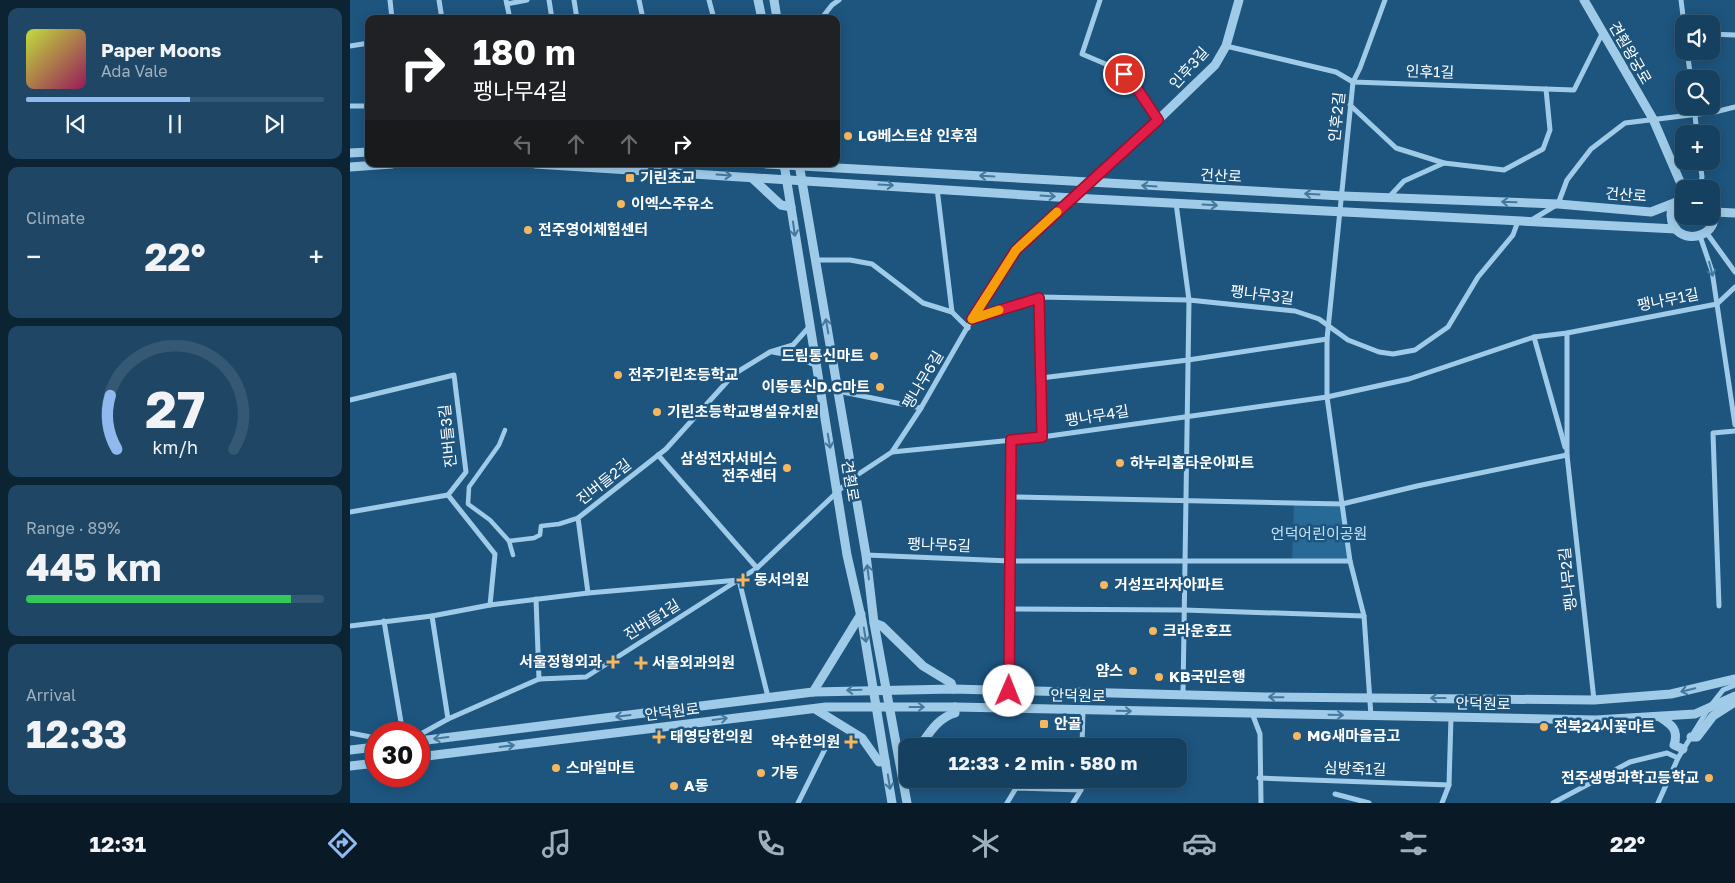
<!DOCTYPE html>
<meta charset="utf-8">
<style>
body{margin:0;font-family:"Golos Text","Noto Sans KR",sans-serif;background:#1f4765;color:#f1f3f6;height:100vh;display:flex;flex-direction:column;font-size:19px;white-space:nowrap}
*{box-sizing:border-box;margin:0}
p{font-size:16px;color:#9eafbd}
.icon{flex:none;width:28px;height:28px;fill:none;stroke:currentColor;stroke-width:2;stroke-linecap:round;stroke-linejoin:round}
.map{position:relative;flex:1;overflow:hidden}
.drawer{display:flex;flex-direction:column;gap:8px;padding:8px;background:#0c2334;width:350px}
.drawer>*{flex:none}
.top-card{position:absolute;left:15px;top:15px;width:475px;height:152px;border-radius:10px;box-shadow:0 2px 12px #0003,0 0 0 1px #355974;background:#202124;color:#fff;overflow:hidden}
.fabs{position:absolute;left:1325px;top:15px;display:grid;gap:10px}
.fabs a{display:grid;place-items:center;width:45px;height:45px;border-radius:10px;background:#16405f;box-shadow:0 2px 12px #0003,0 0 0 1px #355974;font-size:25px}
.speed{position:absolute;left:15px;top:722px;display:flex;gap:10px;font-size:25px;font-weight:700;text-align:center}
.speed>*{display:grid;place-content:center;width:65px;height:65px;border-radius:50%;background:#16405f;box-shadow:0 2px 12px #0003,0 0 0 1px #355974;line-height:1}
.speed .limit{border:8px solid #d22;background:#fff;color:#111}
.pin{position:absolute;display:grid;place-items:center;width:42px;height:42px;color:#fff;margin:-21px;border:2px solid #fff;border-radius:50%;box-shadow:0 1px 5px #0007}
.me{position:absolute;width:55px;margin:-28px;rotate:1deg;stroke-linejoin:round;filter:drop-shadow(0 0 4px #0008)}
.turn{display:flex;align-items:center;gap:18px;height:105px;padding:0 25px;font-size:22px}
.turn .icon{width:65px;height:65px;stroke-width:2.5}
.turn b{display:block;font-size:35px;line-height:42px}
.lanes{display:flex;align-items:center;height:48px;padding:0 25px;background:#0003;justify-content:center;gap:25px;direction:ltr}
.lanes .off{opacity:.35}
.big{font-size:38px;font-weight:700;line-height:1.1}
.drawer .widget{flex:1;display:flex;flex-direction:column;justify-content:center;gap:8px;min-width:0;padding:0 18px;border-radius:10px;background:#1f4765}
.drawer .dial{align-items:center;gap:0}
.dial svg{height:130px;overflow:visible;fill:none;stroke:#355974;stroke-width:7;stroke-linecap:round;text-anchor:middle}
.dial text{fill:#f1f3f6;stroke:none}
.song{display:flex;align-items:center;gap:15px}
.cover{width:60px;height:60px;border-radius:8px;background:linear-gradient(135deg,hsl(70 70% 55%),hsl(330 70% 35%))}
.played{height:5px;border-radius:2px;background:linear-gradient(90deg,#90b9f0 55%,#355974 55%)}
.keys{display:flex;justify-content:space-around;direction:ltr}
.heat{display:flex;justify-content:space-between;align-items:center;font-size:28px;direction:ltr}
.charge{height:8px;border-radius:4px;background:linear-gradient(90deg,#34c759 89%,#355974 0)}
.trip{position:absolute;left:549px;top:738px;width:288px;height:50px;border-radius:10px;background:#16405f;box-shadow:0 2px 12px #0003,0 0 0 1px #355974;font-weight:700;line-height:50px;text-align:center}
.menu{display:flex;height:80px;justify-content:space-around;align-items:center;background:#091a26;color:#9eafbd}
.menu .icon{width:35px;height:35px}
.menu .active{color:#90b9f0}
.menu b{font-size:22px;color:#f1f3f6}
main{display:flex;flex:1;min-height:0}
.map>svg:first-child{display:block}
</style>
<main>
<section class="drawer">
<div class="widget">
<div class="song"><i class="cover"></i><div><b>Paper Moons</b><p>Ada Vale</p></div></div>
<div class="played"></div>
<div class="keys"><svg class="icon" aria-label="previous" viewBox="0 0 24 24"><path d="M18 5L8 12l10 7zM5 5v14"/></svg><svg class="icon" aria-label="pause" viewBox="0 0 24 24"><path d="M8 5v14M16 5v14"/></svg><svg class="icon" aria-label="next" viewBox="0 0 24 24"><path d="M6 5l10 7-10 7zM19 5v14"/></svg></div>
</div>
<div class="widget"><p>Climate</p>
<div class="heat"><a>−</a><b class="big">22°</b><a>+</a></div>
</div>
<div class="widget dial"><svg viewBox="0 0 100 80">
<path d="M14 69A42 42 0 1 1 86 69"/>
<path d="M14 69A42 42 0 0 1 10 36" stroke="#90b9f0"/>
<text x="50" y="56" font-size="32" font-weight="700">27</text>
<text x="50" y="72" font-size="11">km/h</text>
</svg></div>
<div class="widget"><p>Range · 89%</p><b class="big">445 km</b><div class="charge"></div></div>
<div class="widget"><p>Arrival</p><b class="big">12:33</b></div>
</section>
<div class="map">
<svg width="1385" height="803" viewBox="0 0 1385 803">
<rect width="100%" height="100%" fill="#1d557f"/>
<!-- green -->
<polygon fill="#276997" points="944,503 992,507 1000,561 942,561"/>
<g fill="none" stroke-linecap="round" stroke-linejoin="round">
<!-- pedestrian -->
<g stroke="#a0cbe8" stroke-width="4.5">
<polyline points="155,430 149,445 119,487 118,504 140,520 159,541"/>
<polyline points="163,555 159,541 184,538 190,535 191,526 209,524 228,518"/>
</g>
<!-- minor -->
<g stroke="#a0cbe8" stroke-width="5">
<polyline points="40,0 42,19"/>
<polyline points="89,0 92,19"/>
<polyline points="156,0 160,19"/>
<polyline points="199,0 202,19"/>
<polyline points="224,0 227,19"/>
<polyline points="289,0 293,19"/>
<polyline points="359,0 364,19"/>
<polyline points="750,0 732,54 765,68 782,81 808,120"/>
<polyline points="1331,0 1334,24"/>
<polyline points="157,4 177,0"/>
<polyline points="471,19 482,5 489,0"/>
<polyline points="1361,34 1385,35"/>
<polyline points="0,46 19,43"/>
<polyline points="876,46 986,72 1003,82 1224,90 1253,32"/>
<polyline points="1337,51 1341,79"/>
<polyline points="1000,105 1046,148 1094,163"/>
<polyline points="0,106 19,106"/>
<polyline points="1344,106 1347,134"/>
<polyline points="587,188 602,312 618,328"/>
<polyline points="1349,189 1352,177 1350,161"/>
<polyline points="1039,197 1054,181 1094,163 1154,170 1193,149 1200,130 1196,89"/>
<polyline points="826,203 839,300 833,694"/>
<polyline points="1180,221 1208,204 1217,180 1241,149 1275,123 1365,112 1385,107"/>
<polyline points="1356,232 1385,272"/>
<polyline points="1350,236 1362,271 1385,425"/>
<polyline points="465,260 500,260 522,264 573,303 602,312"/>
<polyline points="689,297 692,437"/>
<polyline points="1367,304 1385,287"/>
<polyline points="622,319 689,297 839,300 945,311 969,319 998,340 1029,352 1043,354 1065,350 1098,327 1128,277 1163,235 1168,221"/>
<polyline points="1217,333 1217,455 1244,700"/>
<polyline points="1184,337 1215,447"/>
<polyline points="423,352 444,356 467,366"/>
<polyline points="691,378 838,360 977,339"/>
<polyline points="488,391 571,408"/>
<polyline points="0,400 104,375 116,472 98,495 0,512"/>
<polyline points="542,452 692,437 977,397 1059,379 1184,337 1217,333 1367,304"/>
<polyline points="308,455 407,568"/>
<polyline points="98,495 145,554 140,605"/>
<polyline points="661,497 992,504 1067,486 1217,455"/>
<polyline points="516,555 660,561 1000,561"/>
<polyline points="238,593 228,518 316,449 384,374 420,352 443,345 460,326"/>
<polyline points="186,599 189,679"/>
<polyline points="1369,606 1363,433 1385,431"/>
<polyline points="661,609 834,610 1014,616"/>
<polyline points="82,616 98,719"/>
<polyline points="34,621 53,734"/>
<polyline points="0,626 82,616 140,605 238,593 389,580 418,697"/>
<polyline points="659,691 661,440"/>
<polyline points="1362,704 1373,690 1385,685"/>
<polyline points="902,713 910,734 911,803"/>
<polyline points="1021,716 1014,616 1000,561 977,397 977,339 1003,82 1010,68 1035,0"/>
<polyline points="0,733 26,738"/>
<polyline points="69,735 98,719 189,679 236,677 407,568 501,479 542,452 571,408 622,319 666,250 722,198"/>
<polyline points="732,746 733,710"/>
<polyline points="909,778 1099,785"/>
<polyline points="985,794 1019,803"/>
<polyline points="448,803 475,749"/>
<polyline points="657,803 666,788 731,790"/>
<polyline points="723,803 731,790 731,779"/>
<polyline points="1092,803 1099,785 1101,717"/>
<polyline points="1203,803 1280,762 1317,753 1328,758"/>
<polyline points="1308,803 1328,758 1357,711"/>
</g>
<!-- tertiary -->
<g stroke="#a0cbe8" stroke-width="9">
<polyline points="408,0 412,19"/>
<polyline points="424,0 427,19"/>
<polyline points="1234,0 1303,119 1334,191"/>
<polyline points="0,153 19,152"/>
<polyline points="185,164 723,198 1326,229"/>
<polyline points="416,164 992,196 1208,204 1301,212 1324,203"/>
<polyline points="434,164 497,555 512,621 542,803"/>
<polyline points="449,164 516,555 524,623 557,803"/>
<polyline points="0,167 42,164"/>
<polyline points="402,178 431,205 441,207"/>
<path d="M1334 196C1327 200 1321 206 1321 215 1322 250 1378 239 1361 204"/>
<polyline points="723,198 808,120 865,65 876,46 889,0"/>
<polyline points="1364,212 1385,213"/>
<polyline points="524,623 532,626 573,666 601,683 603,689"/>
<polyline points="463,692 511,614"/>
<polyline points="465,709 512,738 529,762 535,761"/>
<path d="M1310 717C1322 725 1329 730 1324 745L1333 749"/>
<polyline points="1341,737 1347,737 1363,716 1385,702"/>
<polyline points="69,741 463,692 603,689 916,697 1244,700 1321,694 1385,679"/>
<path d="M570 746C580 732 588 718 605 713V707"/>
<polyline points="0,750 26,747"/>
<polyline points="69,757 476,707 605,707 1246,720 1345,714 1385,696"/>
<polyline points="0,766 26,763"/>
</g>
</g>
<!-- one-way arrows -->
<defs><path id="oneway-shaft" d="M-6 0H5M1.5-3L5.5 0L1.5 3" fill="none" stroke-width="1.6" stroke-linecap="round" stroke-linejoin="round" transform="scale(1.25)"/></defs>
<g stroke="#44789e">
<use href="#oneway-shaft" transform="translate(374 175) rotate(4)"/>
<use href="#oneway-shaft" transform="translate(637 176) rotate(-177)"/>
<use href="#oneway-shaft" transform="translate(536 185) rotate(3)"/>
<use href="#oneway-shaft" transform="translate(799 186) rotate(-176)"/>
<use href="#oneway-shaft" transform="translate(962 194) rotate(-177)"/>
<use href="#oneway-shaft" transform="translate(698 196) rotate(4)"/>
<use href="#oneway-shaft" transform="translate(1159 202) rotate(-178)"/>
<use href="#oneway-shaft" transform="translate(860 205) rotate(3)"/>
<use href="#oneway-shaft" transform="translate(444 229) rotate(82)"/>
<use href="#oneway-shaft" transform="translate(1361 269) rotate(75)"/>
<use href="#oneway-shaft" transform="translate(477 326) rotate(-100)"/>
<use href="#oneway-shaft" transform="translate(479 441) rotate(80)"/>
<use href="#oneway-shaft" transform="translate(518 572) rotate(-97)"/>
<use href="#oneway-shaft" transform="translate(515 635) rotate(81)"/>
<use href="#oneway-shaft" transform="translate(504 690) rotate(178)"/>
<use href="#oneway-shaft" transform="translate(1338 690) rotate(167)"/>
<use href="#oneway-shaft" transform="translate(926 697) rotate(-179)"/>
<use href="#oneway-shaft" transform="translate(1088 698) rotate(-180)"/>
<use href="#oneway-shaft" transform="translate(567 707)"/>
<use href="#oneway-shaft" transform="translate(774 711) rotate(1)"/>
<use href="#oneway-shaft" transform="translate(986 715) rotate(1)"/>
<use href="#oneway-shaft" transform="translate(273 716) rotate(173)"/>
<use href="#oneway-shaft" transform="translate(370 719) rotate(-8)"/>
<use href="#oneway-shaft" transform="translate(91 738) rotate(173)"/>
<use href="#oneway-shaft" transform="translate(157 746) rotate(-7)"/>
<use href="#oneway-shaft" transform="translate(539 782) rotate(81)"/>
</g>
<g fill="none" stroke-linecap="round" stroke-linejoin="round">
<defs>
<polyline id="route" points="659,691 661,440 692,437 689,298 622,319 666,250 808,120 782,81 774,74"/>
</defs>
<!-- route casing -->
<use href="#route" stroke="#92132f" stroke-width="12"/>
<!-- route -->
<use href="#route" stroke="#e11d48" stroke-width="9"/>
<!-- slow -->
<polyline stroke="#f59e0b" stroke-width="9" points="649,310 622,319 666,250 707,212"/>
</g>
<!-- markers -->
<g fill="#f8b65f" stroke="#1d557f" stroke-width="2">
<circle cx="498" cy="136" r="5"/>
<rect x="275" y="173" width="10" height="10" rx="2.5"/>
<circle cx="271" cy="204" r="5"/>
<circle cx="178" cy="230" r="5"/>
<circle cx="524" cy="356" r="5"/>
<circle cx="268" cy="375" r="5"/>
<circle cx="530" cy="387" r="5"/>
<circle cx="307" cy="412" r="5"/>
<circle cx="770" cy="463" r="5"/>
<circle cx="437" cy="468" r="5"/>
<path d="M390.5 572.5h5v5h5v5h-5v5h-5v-5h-5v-5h5z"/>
<circle cx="754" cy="585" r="5"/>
<circle cx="803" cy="631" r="5"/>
<path d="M260.5 654.5h5v5h5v5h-5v5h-5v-5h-5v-5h5z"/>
<path d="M288.5 655.5h5v5h5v5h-5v5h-5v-5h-5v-5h5z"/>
<circle cx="783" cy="671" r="5"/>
<circle cx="809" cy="677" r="5"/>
<rect x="689" y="719" width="10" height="10" rx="2.5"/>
<circle cx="1194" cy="727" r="5"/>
<circle cx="947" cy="736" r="5"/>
<path d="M306.5 729.5h5v5h5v5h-5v5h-5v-5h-5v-5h5z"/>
<path d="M498.5 734.5h5v5h5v5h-5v5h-5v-5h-5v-5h5z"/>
<circle cx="206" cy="768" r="5"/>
<circle cx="411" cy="773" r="5"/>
<circle cx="1359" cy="778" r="5"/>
<circle cx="324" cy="786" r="5"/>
</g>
<g text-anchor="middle" stroke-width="5" stroke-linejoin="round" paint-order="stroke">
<!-- street labels -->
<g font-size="15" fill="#fff" stroke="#1d557f">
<text transform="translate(1280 53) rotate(60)" y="5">견훤왕궁로</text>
<text transform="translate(839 68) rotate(-48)" y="5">인후3길</text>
<text transform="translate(1080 72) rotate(2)" y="5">인후1길</text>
<text transform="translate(987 117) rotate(-84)" y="5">인후2길</text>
<text transform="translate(871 176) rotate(3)" y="5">건산로</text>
<text transform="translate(1276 195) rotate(4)" y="5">건산로</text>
<text transform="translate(912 295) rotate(7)" y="5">팽나무3길</text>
<text transform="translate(1318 300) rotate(-11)" y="5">팽나무1길</text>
<text transform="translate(573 380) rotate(-59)" y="5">팽나무6길</text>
<text transform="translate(747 416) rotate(-9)" y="5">팽나무4길</text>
<text transform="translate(98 436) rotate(-96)" y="5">진버들3길</text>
<text transform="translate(500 481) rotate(81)" y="5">견훤로</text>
<text transform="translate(254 482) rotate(-38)" y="5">진버들2길</text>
<text transform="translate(589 545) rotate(2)" y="5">팽나무5길</text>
<text transform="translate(1218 579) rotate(-96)" y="5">팽나무2길</text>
<text transform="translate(302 620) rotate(-32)" y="5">진버들1길</text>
<text transform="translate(728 696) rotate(1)" y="5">안덕원로</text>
<text transform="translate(1133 704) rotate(1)" y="5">안덕원로</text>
<text transform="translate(322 712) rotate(-7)" y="5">안덕원로</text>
<text transform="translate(1005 769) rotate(2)" y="5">심방죽1길</text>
</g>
<!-- poi labels -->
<g font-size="15" font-weight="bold" fill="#fff" stroke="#1d557f" text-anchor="start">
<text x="508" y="141">LG베스트샵 인후점</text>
<text x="290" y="183">기린초교</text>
<text x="281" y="209">이엑스주유소</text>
<text x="188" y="235">전주영어체험센터</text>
<text x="514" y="361" text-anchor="end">드림통신마트</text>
<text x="278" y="380">전주기린초등학교</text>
<text x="520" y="392" text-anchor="end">이동통신D.C마트</text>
<text x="317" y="417">기린초등학교병설유치원</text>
<text x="427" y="464" text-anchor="end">삼성전자서비스<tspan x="427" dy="17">전주센터</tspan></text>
<text x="780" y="468">하누리홈타운아파트</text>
<text x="404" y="585">동서의원</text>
<text x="764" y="590">거성프라자아파트</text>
<text x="813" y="636">크라운호프</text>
<text x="252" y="667" text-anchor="end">서울정형외과</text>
<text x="302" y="668">서울외과의원</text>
<text x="773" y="676" text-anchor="end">얌스</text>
<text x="819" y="682">KB국민은행</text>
<text x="704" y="729">안골</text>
<text x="1204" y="732">전북24시꽃마트</text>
<text x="957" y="741">MG새마을금고</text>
<text x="320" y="742">태영당한의원</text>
<text x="490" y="747" text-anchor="end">약수한의원</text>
<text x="216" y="773">스마일마트</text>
<text x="421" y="778">가동</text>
<text x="1349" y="783" text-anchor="end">전주생명과학고등학교</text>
<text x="334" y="791">A동</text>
</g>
<!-- park labels -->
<g font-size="15" fill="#c4e2f6" stroke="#1d557f">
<text x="969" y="539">언덕어린이공원</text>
</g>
</g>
</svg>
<div class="fabs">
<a><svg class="icon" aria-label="sound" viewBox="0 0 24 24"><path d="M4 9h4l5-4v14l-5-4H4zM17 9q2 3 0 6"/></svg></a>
<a><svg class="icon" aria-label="search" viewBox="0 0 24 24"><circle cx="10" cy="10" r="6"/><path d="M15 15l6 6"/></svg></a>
<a>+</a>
<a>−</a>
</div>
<div class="speed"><div class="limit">30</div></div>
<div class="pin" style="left:774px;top:74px;background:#d93025"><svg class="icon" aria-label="arrive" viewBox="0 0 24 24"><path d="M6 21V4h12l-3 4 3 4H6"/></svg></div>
<svg class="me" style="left:659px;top:691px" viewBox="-20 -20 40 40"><circle r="19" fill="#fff"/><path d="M0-13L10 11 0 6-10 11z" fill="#e11d48"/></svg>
<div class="trip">12:33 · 2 min · 580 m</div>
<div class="top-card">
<div class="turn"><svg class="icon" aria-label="right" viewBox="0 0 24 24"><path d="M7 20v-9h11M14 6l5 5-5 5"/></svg><div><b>180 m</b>팽나무4길</div></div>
<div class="lanes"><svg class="icon off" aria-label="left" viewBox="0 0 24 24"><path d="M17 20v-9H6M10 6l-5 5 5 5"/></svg><svg class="icon off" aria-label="ahead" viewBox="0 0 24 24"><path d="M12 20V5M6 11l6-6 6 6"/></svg><svg class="icon off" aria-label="ahead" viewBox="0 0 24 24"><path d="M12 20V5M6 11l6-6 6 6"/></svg><svg class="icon" aria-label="right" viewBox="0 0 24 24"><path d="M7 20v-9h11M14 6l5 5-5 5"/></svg></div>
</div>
</div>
</main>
<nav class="menu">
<b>12:31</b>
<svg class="icon active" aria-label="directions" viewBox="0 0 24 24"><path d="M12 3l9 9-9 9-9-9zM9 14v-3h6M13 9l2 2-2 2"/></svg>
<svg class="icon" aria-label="music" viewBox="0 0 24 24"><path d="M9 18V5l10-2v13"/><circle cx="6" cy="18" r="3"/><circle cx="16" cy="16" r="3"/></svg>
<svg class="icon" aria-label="phone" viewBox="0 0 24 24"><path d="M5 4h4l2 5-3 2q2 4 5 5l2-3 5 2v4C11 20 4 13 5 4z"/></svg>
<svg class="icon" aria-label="climate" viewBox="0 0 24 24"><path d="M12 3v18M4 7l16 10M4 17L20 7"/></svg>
<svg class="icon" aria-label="car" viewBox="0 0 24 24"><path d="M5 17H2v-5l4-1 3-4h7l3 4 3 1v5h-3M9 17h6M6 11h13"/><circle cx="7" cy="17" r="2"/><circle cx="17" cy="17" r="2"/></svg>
<svg class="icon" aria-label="filters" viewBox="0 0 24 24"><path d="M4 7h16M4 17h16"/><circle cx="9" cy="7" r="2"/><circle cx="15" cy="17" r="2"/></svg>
<b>22°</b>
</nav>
